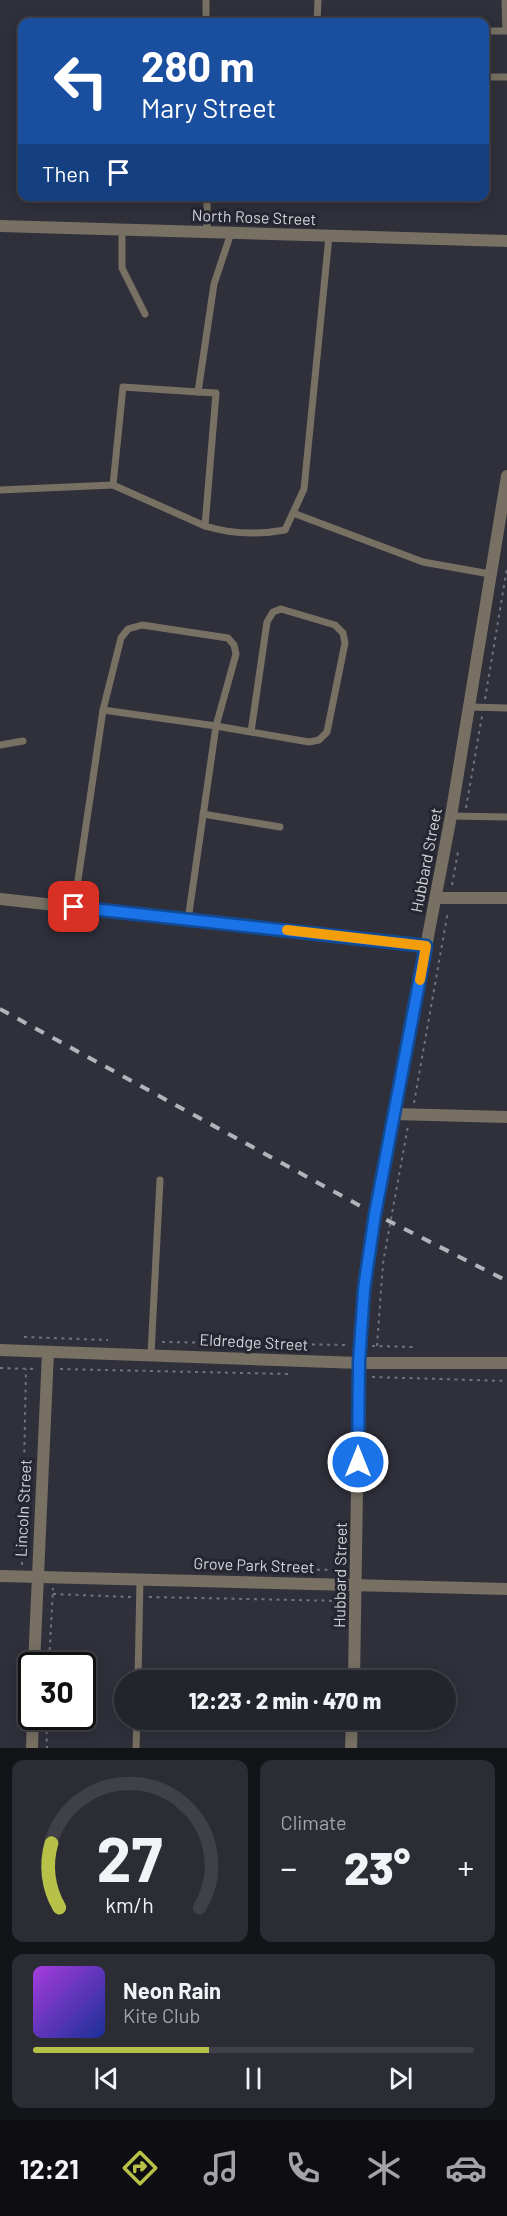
<!DOCTYPE html>
<meta charset="utf-8">
<style>
body{margin:0;font-family:Barlow,sans-serif;background:#2b2c34;color:#f1f3f6;height:100vh;display:flex;flex-direction:column;font-size:22px;white-space:nowrap}
*{box-sizing:border-box;margin:0}
p{font-size:20px;color:#a3a4a9}
.icon{flex:none;width:33px;height:33px;fill:none;stroke:currentColor;stroke-width:2;stroke-linecap:round;stroke-linejoin:round}
.map{position:relative;height:1748px;overflow:hidden}
.drawer{display:flex;flex-direction:column;gap:12px;padding:12px;background:#131418;flex:1}
.drawer>*{flex:none}
.top-card{position:absolute;left:18px;top:18px;width:471px;height:183px;border-radius:12px;box-shadow:0 3px 15px #0003,0 0 0 2px #404148;background:#1a4fa0;color:#fff;overflow:hidden}
.speed{position:absolute;left:18px;top:1652px;display:flex;gap:12px;font-size:30px;font-weight:700;text-align:center}
.speed>*{display:grid;place-content:center;width:78px;height:78px;border-radius:50%;background:#23242c;box-shadow:0 3px 15px #0003,0 0 0 2px #404148;line-height:1}
.speed .limit{border:3px solid #111;border-radius:9px;background:#fff;color:#111}
.pin{position:absolute;display:grid;place-items:center;width:51px;height:51px;color:#fff;margin:-26px;border-radius:12px;box-shadow:0 3px 9px #0006}
.me{position:absolute;width:66px;margin:-33px;rotate:0deg;stroke-linejoin:round;filter:drop-shadow(0 0 4px #0008)}
.turn{display:flex;align-items:center;gap:21px;height:126px;padding:0 24px;font-size:27px}
.turn .icon{width:78px;height:78px;stroke-width:2.5}
.turn b{display:block;font-size:42px;line-height:51px}
.then{display:flex;align-items:center;height:57px;padding:0 24px;background:#0003;gap:12px;font-size:22px}
.big{font-size:45px;font-weight:800;line-height:1.1}
.drawer .widget{flex:1;display:flex;flex-direction:column;justify-content:center;gap:9px;min-width:0;padding:0 21px;border-radius:12px;background:#2b2c34}
.drawer .dial{align-items:center;gap:0}
.dial svg{height:156px;overflow:visible;fill:none;stroke:#404148;stroke-width:7;stroke-linecap:round;text-anchor:middle}
.dial text{fill:#f1f3f6;stroke:none}
.song{display:flex;align-items:center;gap:18px}
.cover{width:72px;height:72px;border-radius:9px;background:linear-gradient(135deg,hsl(280 70% 55%),hsl(230 70% 35%))}
.played{height:6px;border-radius:3px;background:linear-gradient(90deg,#b8c147 40%,#404148 40%)}
.keys{display:flex;justify-content:space-around;direction:ltr}
.heat{display:flex;justify-content:space-between;align-items:center;font-size:33px;direction:ltr}
.drawer .tiles{flex:1;display:grid;gap:12px;grid-template-columns:1fr 1fr}
.widget:last-child{grid-column:span 2}
.trip{position:absolute;left:114px;top:1670px;width:342px;height:60px;border-radius:30px;background:#23242c;box-shadow:0 3px 15px #0003,0 0 0 2px #404148;font-weight:800;line-height:60px;text-align:center}
.tabs{display:flex;height:96px;justify-content:space-around;align-items:center;background:#0e0e12;color:#a3a4a9}
.tabs .icon{width:42px;height:42px}
.tabs .active{color:#b8c147}
.tabs b{font-size:27px;color:#f1f3f6}
.map>svg:first-child{display:block}
</style>
<div class="map">
<svg width="507" height="1748" viewBox="0 0 507 1748">
<rect width="100%" height="100%" fill="#2f303a"/>
<g fill="none" stroke-linecap="round" stroke-linejoin="round">
<!-- path -->
<g stroke="#72737c" stroke-width="2" stroke-dasharray="3 4.5" stroke-linecap="butt">
<polyline points="485,699 507,568"/>
<polyline points="466,808 482,716"/>
<polyline points="452,885 458,852"/>
<polyline points="414,1103 448,911"/>
<polyline points="24,1337 108,1340"/>
<polyline points="162,1342 348,1345"/>
<polyline points="372,1346 413,1347"/>
<polyline points="377,1346 383,1263 408,1126"/>
<polyline points="0,1368 36,1369"/>
<polyline points="60,1369 288,1374"/>
<polyline points="372,1377 507,1381"/>
<polyline points="22,1565 26,1369"/>
<polyline points="272,1569 339,1570"/>
<polyline points="53,1594 131,1597"/>
<polyline points="149,1597 344,1601"/>
<polyline points="49,1665 53,1588"/>
<polyline points="46,1716 47,1748"/>
</g>
<!-- lane -->
<g stroke="#777063" stroke-width="7">
<polyline points="206,0 206,22"/>
<polyline points="317,22 318,0"/>
<polyline points="484,31 506,31 505,0"/>
<polyline points="484,77 507,77"/>
<polyline points="207,196 207,232"/>
<polyline points="122,230 122,268 145,314"/>
<path d="M231 233 214 284 198 392 216 393 205 526C231 534 258 535 285 530L304 489 329 236"/>
<polyline points="198,392 123,387 113,485 205,526"/>
<polyline points="0,490 113,485"/>
<polyline points="293,513 423,562 490,574"/>
<polyline points="470,707 507,708"/>
<polyline points="103,710 121,638 128,629 142,625 228,638 234,645 236,654 216,726 309,742 319,740 327,732 345,643 343,633 335,625 281,609 273,612 267,622 251,732"/>
<polyline points="0,745 23,741"/>
<polyline points="203,814 280,827"/>
<polyline points="451,816 507,817"/>
<polyline points="74,907 103,710 216,726 188,920"/>
<polyline points="151,1354 160,1180"/>
<polyline points="138,1680 140,1578"/>
<polyline points="136,1748 137,1719"/>
</g>
<!-- street -->
<g stroke="#777063" stroke-width="12">
<polyline points="0,226 507,241"/>
<polyline points="436,898 507,898"/>
<polyline points="0,899 426,946"/>
<polyline points="394,1114 507,1117"/>
<polyline points="0,1350 359,1363 507,1363"/>
<polyline points="0,1576 507,1589"/>
<polyline points="34,1665 48,1352"/>
<polyline points="354,1680 359,1363 364,1289 375,1214 451,816 507,476"/>
<polyline points="32,1748 33,1716"/>
<polyline points="351,1748 352,1719"/>
</g>
<!-- rail -->
<polyline stroke="#b3b4bb" stroke-width="4" stroke-dasharray="10 10" stroke-linecap="butt" points="0,1009 375,1214 507,1281"/>
</g>
<g fill="none" stroke-linecap="round" stroke-linejoin="round">
<defs>
<polyline id="route" points="74,907 426,946 375,1214 364,1289 359,1363 358,1462"/>
</defs>
<!-- route casing -->
<use href="#route" stroke="#114b97" stroke-width="15"/>
<!-- route -->
<use href="#route" stroke="#1a73e8" stroke-width="10"/>
<!-- slow -->
<polyline stroke="#f59e0b" stroke-width="10" points="287,930 426,946 420,980"/>
</g>
<g text-anchor="middle" stroke-width="6" stroke-linejoin="round" paint-order="stroke">
<!-- street labels -->
<g font-size="16" fill="#d3d4db" stroke="#252630">
<text transform="translate(254 217) rotate(2)" y="6">North Rose Street</text>
<text transform="translate(426 860) rotate(-79)" y="6">Hubbard Street</text>
<text transform="translate(254 1342) rotate(3)" y="6">Eldredge Street</text>
<text transform="translate(23 1508) rotate(-87)" y="6">Lincoln Street</text>
<text transform="translate(254 1565) rotate(2)" y="6">Grove Park Street</text>
<text transform="translate(340 1575) rotate(-89)" y="6">Hubbard Street</text>
</g>
</g>
</svg>
<div class="speed"><div class="limit">30</div></div>
<div class="pin" style="left:74px;top:907px;background:#d93025"><svg class="icon" aria-label="arrive" viewBox="0 0 24 24"><path d="M6 21V4h12l-3 4 3 4H6"/></svg></div>
<svg class="me" style="left:358px;top:1462px" viewBox="-20 -20 40 40"><circle r="17" fill="#1a73e8" stroke="#fff" stroke-width="3"/><path d="M0-11L8 9 0 5-8 9z" fill="#fff"/></svg>
<div class="trip">12:23 · 2 min · 470 m</div>
<div class="top-card">
<div class="turn"><svg class="icon" aria-label="left" viewBox="0 0 24 24"><path d="M17 20v-9H6M10 6l-5 5 5 5"/></svg><div><b>280 m</b>Mary Street</div></div>
<div class="then">Then<svg class="icon" aria-label="arrive" viewBox="0 0 24 24"><path d="M6 21V4h12l-3 4 3 4H6"/></svg></div>
</div>
</div>
<section class="drawer">
<div class="tiles">
<div class="widget dial"><svg viewBox="0 0 100 80">
<path d="M14 69A42 42 0 1 1 86 69"/>
<path d="M14 69A42 42 0 0 1 10 36" stroke="#b8c147"/>
<text x="50" y="56" font-size="32" font-weight="700">27</text>
<text x="50" y="72" font-size="11">km/h</text>
</svg></div>
<div class="widget"><p>Climate</p>
<div class="heat"><a>−</a><b class="big">23°</b><a>+</a></div>
</div>
<div class="widget">
<div class="song"><i class="cover"></i><div><b>Neon Rain</b><p>Kite Club</p></div></div>
<div class="played"></div>
<div class="keys"><svg class="icon" aria-label="previous" viewBox="0 0 24 24"><path d="M18 5L8 12l10 7zM5 5v14"/></svg><svg class="icon" aria-label="pause" viewBox="0 0 24 24"><path d="M8 5v14M16 5v14"/></svg><svg class="icon" aria-label="next" viewBox="0 0 24 24"><path d="M6 5l10 7-10 7zM19 5v14"/></svg></div>
</div>
</div>
</section>
<nav class="tabs">
<b>12:21</b>
<svg class="icon active" aria-label="directions" viewBox="0 0 24 24"><path d="M12 3l9 9-9 9-9-9zM9 14v-3h6M13 9l2 2-2 2"/></svg>
<svg class="icon" aria-label="music" viewBox="0 0 24 24"><path d="M9 18V5l10-2v13"/><circle cx="6" cy="18" r="3"/><circle cx="16" cy="16" r="3"/></svg>
<svg class="icon" aria-label="phone" viewBox="0 0 24 24"><path d="M5 4h4l2 5-3 2q2 4 5 5l2-3 5 2v4C11 20 4 13 5 4z"/></svg>
<svg class="icon" aria-label="climate" viewBox="0 0 24 24"><path d="M12 3v18M4 7l16 10M4 17L20 7"/></svg>
<svg class="icon" aria-label="car" viewBox="0 0 24 24"><path d="M5 17H2v-5l4-1 3-4h7l3 4 3 1v5h-3M9 17h6M6 11h13"/><circle cx="7" cy="17" r="2"/><circle cx="17" cy="17" r="2"/></svg>
</nav>
